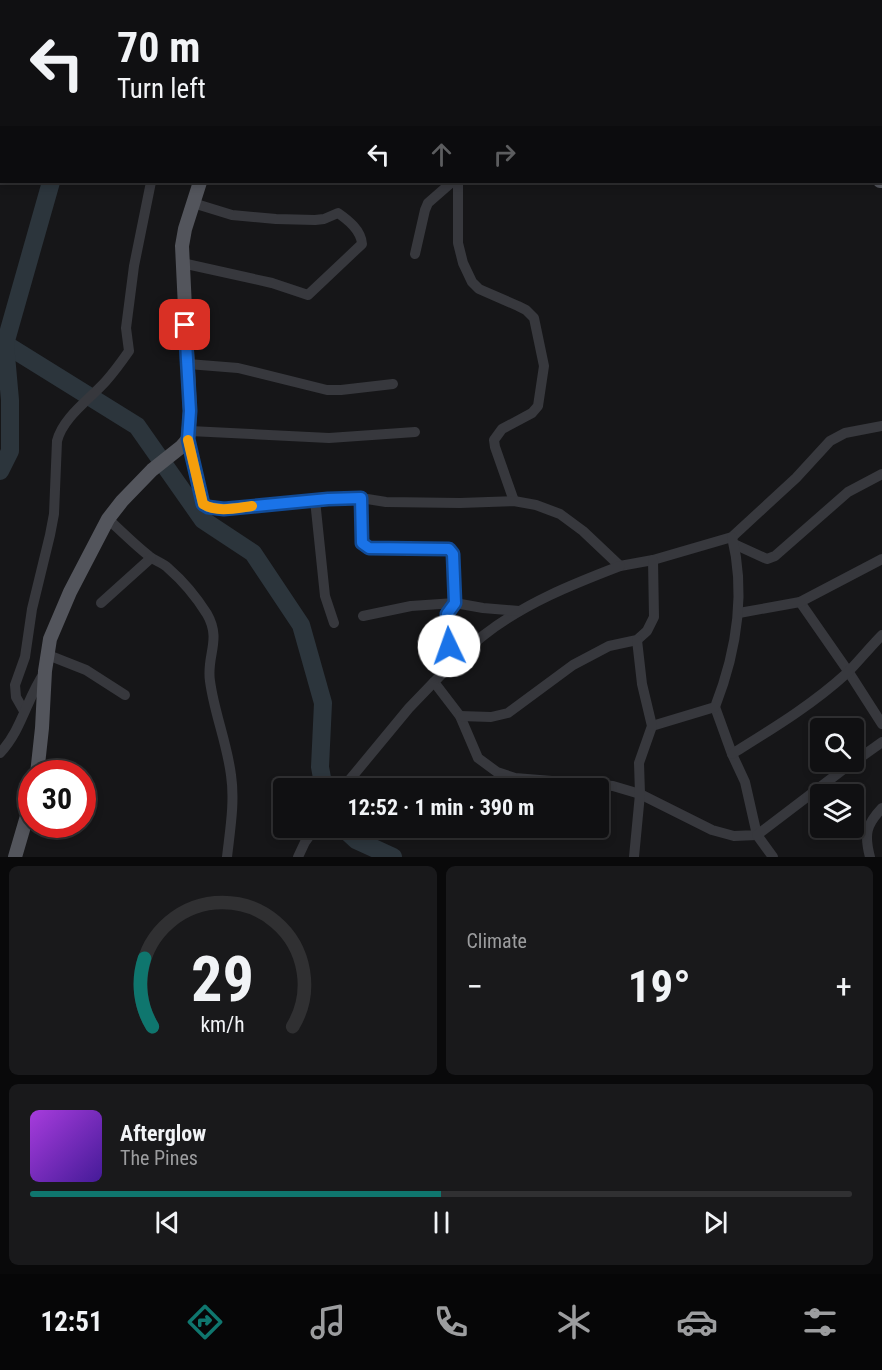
<!DOCTYPE html>
<meta charset="utf-8">
<style>
body{margin:0;font-family:"Roboto Condensed",sans-serif;background:#19191b;color:#f1f3f6;height:100vh;display:flex;flex-direction:column;font-size:22px;white-space:nowrap}
*{box-sizing:border-box;margin:0}
p{font-size:20px;color:#9c9d9f}
.icon{flex:none;width:33px;height:33px;fill:none;stroke:currentColor;stroke-width:2;stroke-linecap:round;stroke-linejoin:round}
.map{position:relative;height:857px;overflow:hidden}
.panel{display:flex;flex-direction:column;gap:9px;padding:9px;background:#09090a;flex:1}
.panel>*{flex:none}
.banner{position:absolute;left:0px;top:0px;width:882px;height:183px;box-shadow:0 3px 9px #0003,0 0 0 2px #303032;background:#101012;color:#f1f3f6;overflow:hidden}
.buttons{position:absolute;left:810px;top:718px;display:grid;gap:12px}
.buttons a{display:grid;place-items:center;width:54px;height:54px;border-radius:6px;background:#101012;box-shadow:0 3px 9px #0003,0 0 0 2px #303032;font-size:30px}
.speed{position:absolute;left:18px;top:760px;display:flex;gap:12px;font-size:30px;font-weight:700;text-align:center}
.speed>*{display:grid;place-content:center;width:78px;height:78px;border-radius:50%;background:#101012;box-shadow:0 3px 9px #0003,0 0 0 2px #303032;line-height:1}
.speed .limit{border:9px solid #d22;background:#fff;color:#111}
.pin{position:absolute;display:grid;place-items:center;width:51px;height:51px;color:#fff;margin:-26px;border-radius:12px;box-shadow:0 3px 9px #0006}
.me{position:absolute;width:66px;margin:-33px;rotate:357deg;stroke-linejoin:round;filter:drop-shadow(0 0 4px #0008)}
.turn{display:flex;align-items:center;gap:21px;height:126px;padding:0 18px;font-size:27px}
.turn .icon{width:78px;height:78px;stroke-width:2.5}
.turn b{display:block;font-size:42px;line-height:51px}
.lanes{display:flex;align-items:center;height:57px;padding:0 18px;background:#0003;justify-content:center;gap:30px;direction:ltr}
.lanes .off{opacity:.35}
.big{font-size:45px;font-weight:700;line-height:1.1}
.panel .card{flex:1;display:flex;flex-direction:column;justify-content:center;gap:9px;min-width:0;padding:0 21px;border-radius:9px;background:#19191b}
.panel .dial{align-items:center;gap:0}
.dial svg{height:156px;overflow:visible;fill:none;stroke:#303032;stroke-width:7;stroke-linecap:round;text-anchor:middle}
.dial text{fill:#f1f3f6;stroke:none}
.song{display:flex;align-items:center;gap:18px}
.cover{width:72px;height:72px;border-radius:9px;background:linear-gradient(135deg,hsl(280 70% 55%),hsl(260 70% 35%))}
.played{height:6px;border-radius:3px;background:linear-gradient(90deg,#0f766e 50%,#303032 50%)}
.keys{display:flex;justify-content:space-around;direction:ltr}
.heat{display:flex;justify-content:space-between;align-items:center;font-size:33px;direction:ltr}
.panel .tiles{flex:1;display:grid;gap:9px;grid-template-columns:1fr 1fr}
.card:last-child{grid-column:span 2}
.trip{position:absolute;left:273px;top:778px;width:336px;height:60px;border-radius:6px;background:#101012;box-shadow:0 3px 9px #0003,0 0 0 2px #303032;font-weight:700;line-height:60px;text-align:center}
.tabs{display:flex;height:96px;justify-content:space-around;align-items:center;background:#060607;color:#9c9d9f}
.tabs .icon{width:42px;height:42px}
.tabs .on{color:#0f766e}
.tabs b{font-size:27px;color:#f1f3f6}
.map>svg:first-child{display:block}
</style>
<div class="map">
<svg width="882" height="857" viewBox="0 0 882 857">
<rect width="100%" height="100%" fill="#161618"/>
<g fill="none" stroke-linecap="round" stroke-linejoin="round">
<!-- river -->
<g stroke="#2c353c" stroke-width="18">
<polyline points="677,0 677,2"/>
<polyline points="134,2 135,0"/>
<polyline points="880,8 882,6"/>
<polyline points="5,344 137,426 203,520 253,553 301,625 323,703 320,767 324,789"/>
<polyline points="0,471 10,451 10,400 5,344 51,182"/>
<polyline points="343,828 356,840 393,857"/>
</g>
<!-- minor -->
<g stroke="#37383d" stroke-width="10">
<polyline points="698,0 698,2"/>
<polyline points="26,2 28,0"/>
<polyline points="84,2 85,0"/>
<polyline points="259,2 259,0"/>
<polyline points="370,2 371,0"/>
<polyline points="641,2 641,0"/>
<polyline points="779,2 779,0"/>
<polyline points="830,2 831,0"/>
<polyline points="0,12 2,11"/>
<polyline points="880,69 882,67"/>
<polyline points="0,90 2,89"/>
<polyline points="458,182 458,243 463,263 472,282 479,289 518,306 526,310 534,318 544,366 538,406 532,413 502,429 494,440 495,447 514,501"/>
<polyline points="415,254 425,210 428,203 452,182"/>
<path d="M182 263 272 283 308 295 362 244C361 230 348 220 338 213L324 219 315 220 276 219 232 215 193 203"/>
<polyline points="188,364 238,368 327,390 341,390 393,384"/>
<polyline points="190,431 329,438 415,432"/>
<path d="M188 439 202 499C205 509 214 508 223 509L328 499 361 498 386 502 460 503 514 501 536 505 560 514 583 531 620 566 653 560 732 537 796 478 830 441 845 433 882 426"/>
<polyline points="361,498 362,543 369,548 443,548 449,549 453,554 455,603 447,613 448,630 449,646 457,658"/>
<polyline points="315,500 325,596 334,623"/>
<path d="M108 519C122 532 135 545 149 556 155 561 163 563 168 568 183 581 197 598 207 614 222 640 206 656 210 681 214 712 227 743 231 775 235 802 230 830 227 857"/>
<polyline points="734,544 767,559 775,556 848,492 882,474"/>
<path d="M620 566C573 584 525 603 484 635 466 649 450 666 434 682L460 716 478 758 497 772 515 778 613 786 640 794 712 830 734 836 757 835 745 782 732 754 715 707"/>
<polyline points="800,602 848,671 882,724"/>
<polyline points="101,603 151,558"/>
<polyline points="739,613 800,602 882,559"/>
<polyline points="363,616 411,606 455,603 483,608 519,611"/>
<polyline points="48,655 86,670 125,695"/>
<path d="M24 711 16 697 15 685 25 657 32 609 50 535 54 514 57 441C63 417 90 399 106 381 114 372 122 361 129 351L126 328 134 266 151 182"/>
<polyline points="460,716 491,717 508,713 573,665 609,646 637,640 647,631 654,617 653,560"/>
<path d="M652 726 715 707C736 653 746 594 732 537"/>
<path d="M0 753C22 730 27 697 45 672"/>
<path d="M732 754C772 729 812 705 847 673 859 661 870 647 882 635"/>
<polyline points="854,762 882,742"/>
<polyline points="342,789 409,708 434,682"/>
<polyline points="298,857 305,842 315,828"/>
<polyline points="634,857 640,794 639,763 652,726 642,684 637,640"/>
<polyline points="773,857 757,835 853,762"/>
<path d="M870 857C864 834 866 825 882 808"/>
</g>
<!-- major -->
<g stroke="#53555c" stroke-width="14">
<polyline points="64,0 67,2"/>
<polyline points="560,0 561,2"/>
<polyline points="282,2 283,0"/>
<polyline points="880,181 882,181"/>
<polyline points="37,774 42,728 45,671 50,639 70,592 108,519 122,501 152,470 181,447 188,439 190,411 182,246 185,229 200,182"/>
<polyline points="15,857 32,799"/>
</g>
</g>
<g fill="none" stroke-linecap="round" stroke-linejoin="round">
<defs>
<polyline id="route" points="185,325 190,411 188,439 203,504 208,507 224,509 328,499 361,498 362,543 369,548 449,549 453,554 455,603 447,614 449,646"/>
</defs>
<!-- route casing -->
<use href="#route" stroke="#114b97" stroke-width="15"/>
<!-- route -->
<use href="#route" stroke="#1a73e8" stroke-width="10"/>
<!-- slow -->
<path stroke="#f59e0b" stroke-width="10" d="M188 440 203 504C217 513 237 508 252 506"/>
</g>
</svg>
<div class="buttons">
<a><svg class="icon" aria-label="search" viewBox="0 0 24 24"><circle cx="10" cy="10" r="6"/><path d="M15 15l6 6"/></svg></a>
<a><svg class="icon" aria-label="layers" viewBox="0 0 24 24"><path d="M12 4l9 5-9 5-9-5zM3 14l9 5 9-5"/></svg></a>
</div>
<div class="speed"><div class="limit">30</div></div>
<div class="pin" style="left:185px;top:325px;background:#d93025"><svg class="icon" aria-label="arrive" viewBox="0 0 24 24"><path d="M6 21V4h12l-3 4 3 4H6"/></svg></div>
<svg class="me" style="left:449px;top:646px" viewBox="-20 -20 40 40"><circle r="19" fill="#fff"/><path d="M0-13L10 11 0 6-10 11z" fill="#1a73e8"/></svg>
<div class="trip">12:52 · 1 min · 390 m</div>
<div class="banner">
<div class="turn"><svg class="icon" aria-label="left" viewBox="0 0 24 24"><path d="M17 20v-9H6M10 6l-5 5 5 5"/></svg><div><b>70 m</b>Turn left</div></div>
<div class="lanes"><svg class="icon" aria-label="left" viewBox="0 0 24 24"><path d="M17 20v-9H6M10 6l-5 5 5 5"/></svg><svg class="icon off" aria-label="ahead" viewBox="0 0 24 24"><path d="M12 20V5M6 11l6-6 6 6"/></svg><svg class="icon off" aria-label="right" viewBox="0 0 24 24"><path d="M7 20v-9h11M14 6l5 5-5 5"/></svg></div>
</div>
</div>
<section class="panel">
<div class="tiles">
<div class="card dial"><svg viewBox="0 0 100 80">
<path d="M14 69A42 42 0 1 1 86 69"/>
<path d="M14 69A42 42 0 0 1 10 34" stroke="#0f766e"/>
<text x="50" y="56" font-size="32" font-weight="700">29</text>
<text x="50" y="72" font-size="11">km/h</text>
</svg></div>
<div class="card"><p>Climate</p>
<div class="heat"><a>−</a><b class="big">19°</b><a>+</a></div>
</div>
<div class="card">
<div class="song"><i class="cover"></i><div><b>Afterglow</b><p>The Pines</p></div></div>
<div class="played"></div>
<div class="keys"><svg class="icon" aria-label="previous" viewBox="0 0 24 24"><path d="M18 5L8 12l10 7zM5 5v14"/></svg><svg class="icon" aria-label="pause" viewBox="0 0 24 24"><path d="M8 5v14M16 5v14"/></svg><svg class="icon" aria-label="next" viewBox="0 0 24 24"><path d="M6 5l10 7-10 7zM19 5v14"/></svg></div>
</div>
</div>
</section>
<nav class="tabs">
<b>12:51</b>
<svg class="icon on" aria-label="directions" viewBox="0 0 24 24"><path d="M12 3l9 9-9 9-9-9zM9 14v-3h6M13 9l2 2-2 2"/></svg>
<svg class="icon" aria-label="music" viewBox="0 0 24 24"><path d="M9 18V5l10-2v13"/><circle cx="6" cy="18" r="3"/><circle cx="16" cy="16" r="3"/></svg>
<svg class="icon" aria-label="phone" viewBox="0 0 24 24"><path d="M5 4h4l2 5-3 2q2 4 5 5l2-3 5 2v4C11 20 4 13 5 4z"/></svg>
<svg class="icon" aria-label="climate" viewBox="0 0 24 24"><path d="M12 3v18M4 7l16 10M4 17L20 7"/></svg>
<svg class="icon" aria-label="car" viewBox="0 0 24 24"><path d="M5 17H2v-5l4-1 3-4h7l3 4 3 1v5h-3M9 17h6M6 11h13"/><circle cx="7" cy="17" r="2"/><circle cx="17" cy="17" r="2"/></svg>
<svg class="icon" aria-label="filters" viewBox="0 0 24 24"><path d="M4 7h16M4 17h16"/><circle cx="9" cy="7" r="2"/><circle cx="15" cy="17" r="2"/></svg>
</nav>
